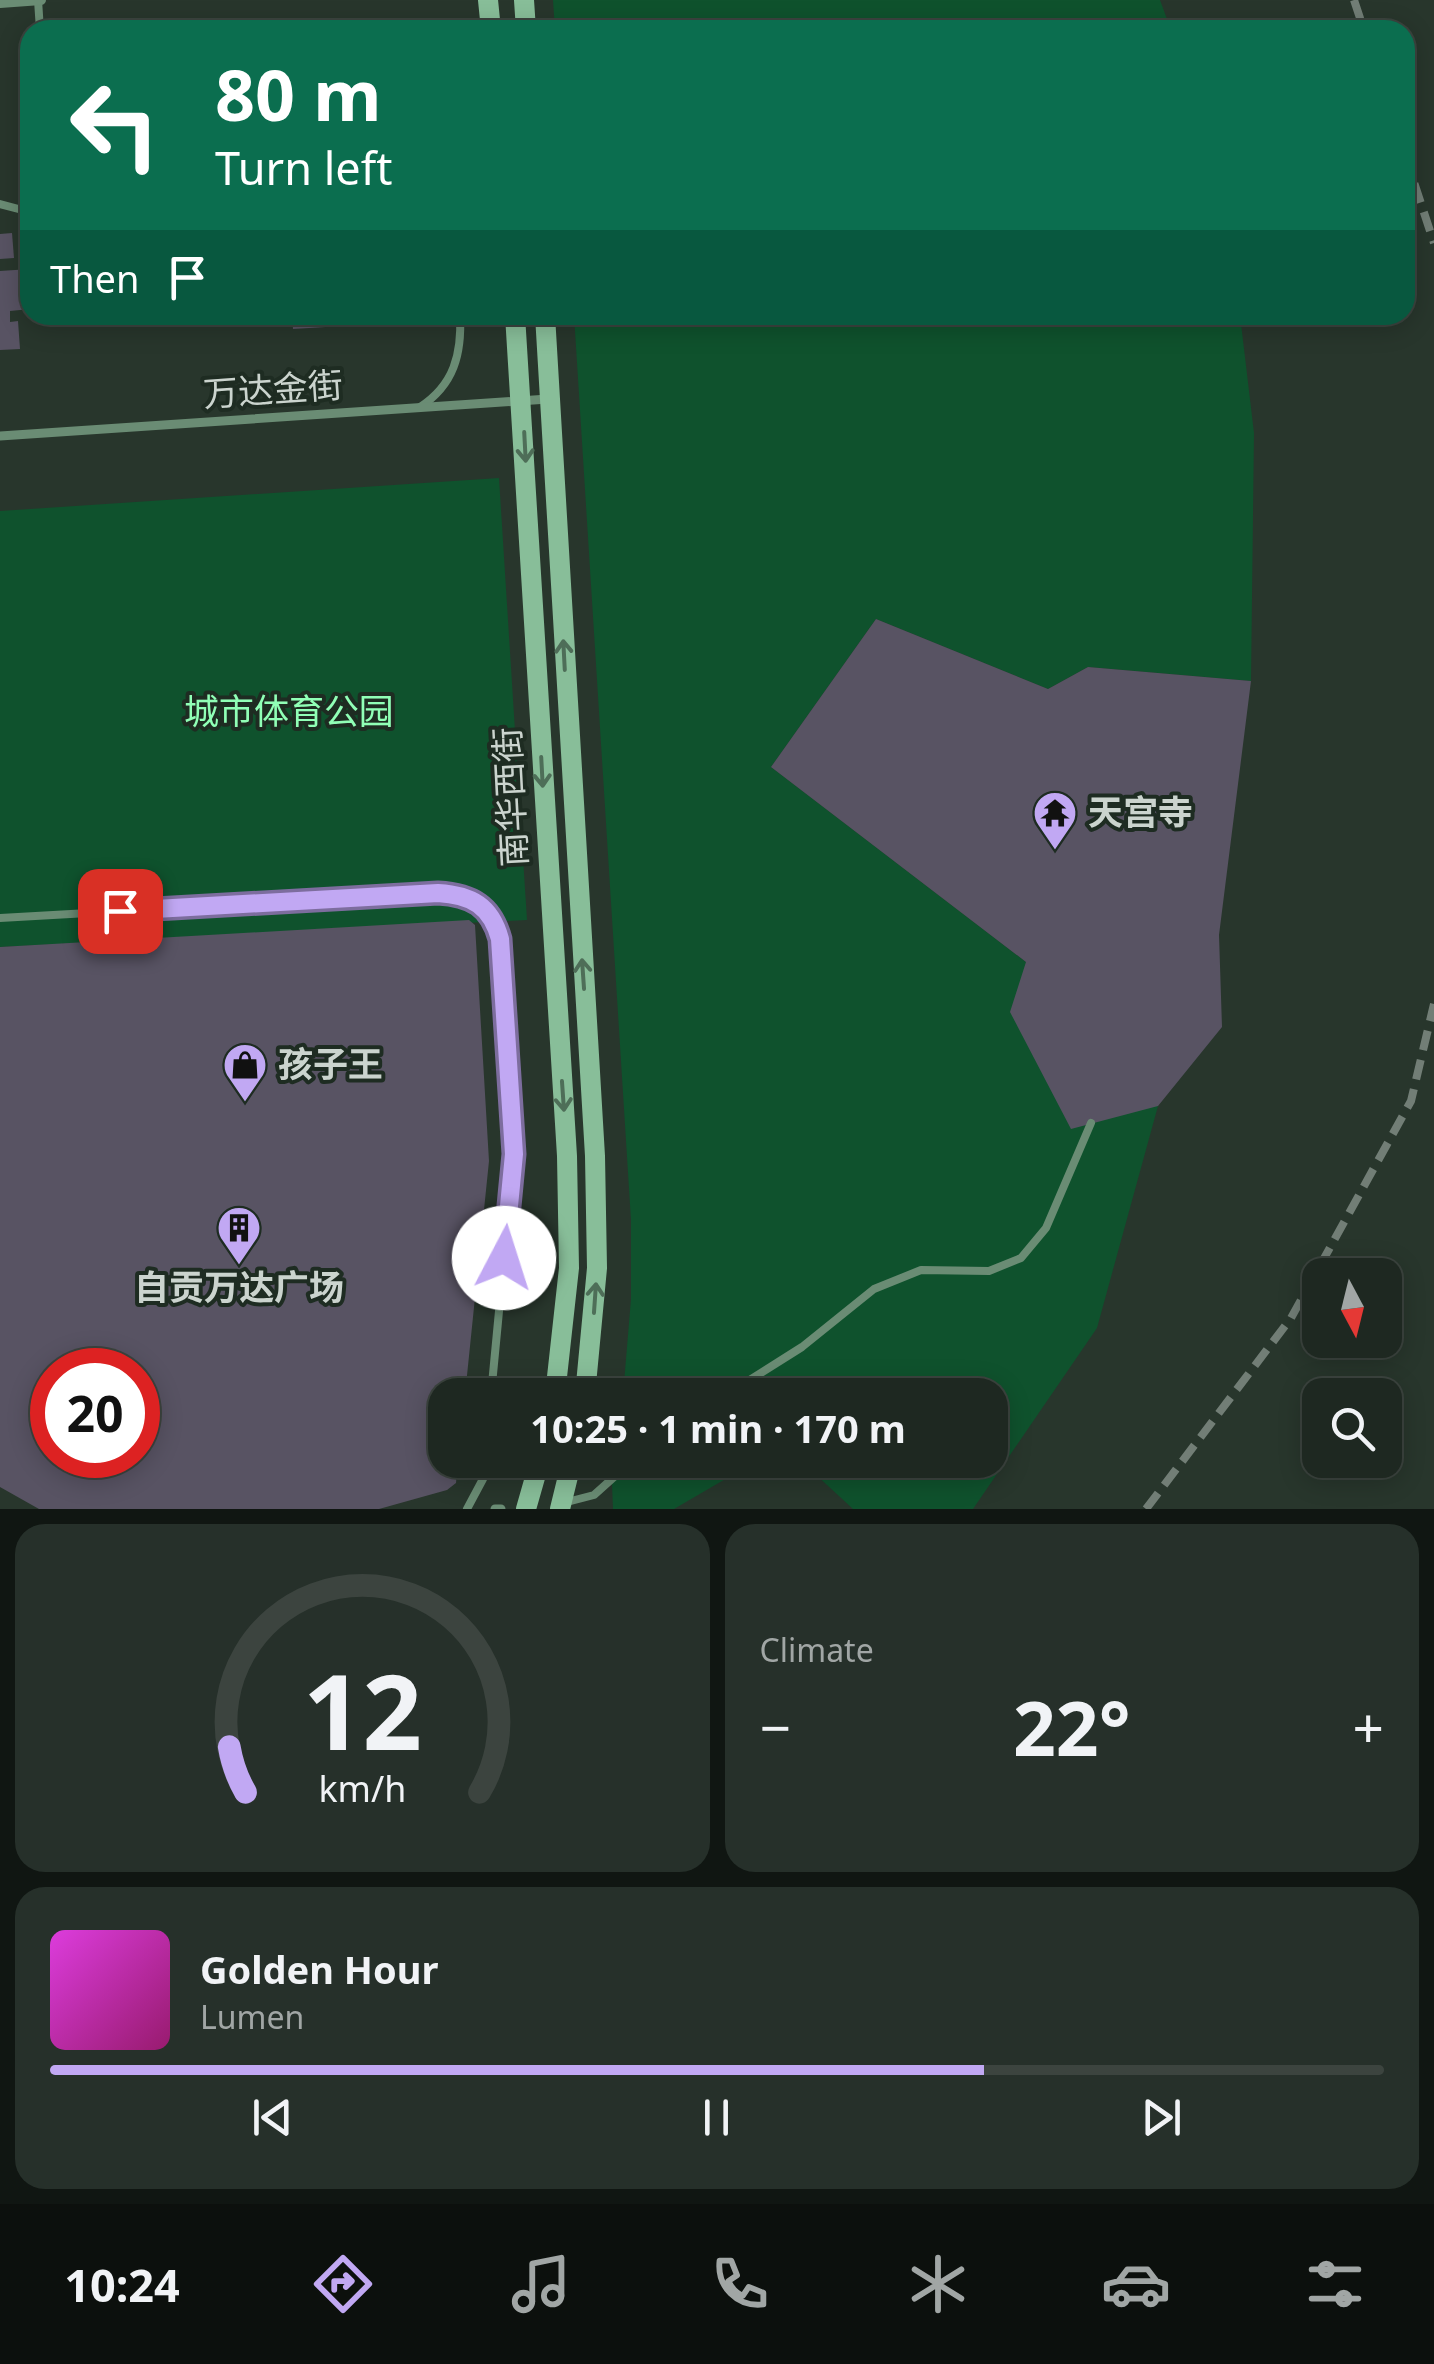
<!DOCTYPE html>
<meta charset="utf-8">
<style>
body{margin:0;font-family:"Noto Sans","Noto Sans SC",sans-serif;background:#26302a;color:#f1f3f6;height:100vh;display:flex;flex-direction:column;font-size:38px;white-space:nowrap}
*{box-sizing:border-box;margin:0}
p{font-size:32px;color:#a1a6a5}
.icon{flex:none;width:55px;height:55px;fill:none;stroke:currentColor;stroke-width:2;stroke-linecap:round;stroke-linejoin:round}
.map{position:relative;height:1509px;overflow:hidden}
.drawer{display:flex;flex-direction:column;gap:15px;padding:15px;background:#101612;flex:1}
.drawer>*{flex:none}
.banner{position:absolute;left:20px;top:20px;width:1395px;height:305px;border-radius:30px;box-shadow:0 5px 25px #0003,0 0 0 2px #3c443f;background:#0b6e4f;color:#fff;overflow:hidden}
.needle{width:65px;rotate:173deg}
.fabs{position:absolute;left:1302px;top:1258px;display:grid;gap:20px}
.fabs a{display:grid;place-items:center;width:100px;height:100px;border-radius:20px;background:#1e2821;box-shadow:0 5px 25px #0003,0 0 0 2px #3c443f;font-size:50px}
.speed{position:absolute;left:30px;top:1348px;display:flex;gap:20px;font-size:50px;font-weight:700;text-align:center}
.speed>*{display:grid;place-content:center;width:130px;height:130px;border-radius:50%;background:#1e2821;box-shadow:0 5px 25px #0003,0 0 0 2px #3c443f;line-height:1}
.speed .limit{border:15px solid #d22;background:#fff;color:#111}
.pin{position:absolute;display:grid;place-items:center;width:85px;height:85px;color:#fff;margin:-42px;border-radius:20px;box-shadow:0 5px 15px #0006}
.me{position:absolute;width:110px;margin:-55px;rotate:5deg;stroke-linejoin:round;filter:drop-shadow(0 0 8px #0008)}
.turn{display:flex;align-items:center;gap:35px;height:210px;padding:0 30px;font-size:45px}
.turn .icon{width:130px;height:130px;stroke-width:2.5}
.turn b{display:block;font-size:70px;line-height:85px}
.then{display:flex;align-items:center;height:95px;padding:0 30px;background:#0003;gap:20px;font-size:38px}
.big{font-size:75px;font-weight:700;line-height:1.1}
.drawer .widget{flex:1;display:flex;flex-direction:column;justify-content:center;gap:15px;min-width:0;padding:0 35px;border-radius:30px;background:#26302a}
.drawer .dial{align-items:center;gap:0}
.dial svg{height:260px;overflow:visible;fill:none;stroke:#3c443f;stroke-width:7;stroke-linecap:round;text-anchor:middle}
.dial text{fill:#f1f3f6;stroke:none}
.song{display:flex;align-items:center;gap:30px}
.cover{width:120px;height:120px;border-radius:15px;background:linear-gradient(135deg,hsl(300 70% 55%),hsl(320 70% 35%))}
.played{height:10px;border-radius:5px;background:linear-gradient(90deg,#c1a8f3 70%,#3c443f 70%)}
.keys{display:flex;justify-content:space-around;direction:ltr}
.heat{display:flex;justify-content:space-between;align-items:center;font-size:55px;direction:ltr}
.drawer .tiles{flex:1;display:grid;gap:15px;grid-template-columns:1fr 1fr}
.widget:last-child{grid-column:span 2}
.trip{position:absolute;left:428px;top:1378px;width:580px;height:100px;border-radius:30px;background:#1e2821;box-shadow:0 5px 25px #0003,0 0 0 2px #3c443f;font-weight:700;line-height:100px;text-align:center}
.tabs{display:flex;height:160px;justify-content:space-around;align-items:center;background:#0c100d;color:#a1a6a5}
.tabs .icon{width:70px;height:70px}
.tabs .active{color:#c1a8f3}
.tabs b{font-size:45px;color:#f1f3f6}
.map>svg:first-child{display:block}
</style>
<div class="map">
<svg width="1434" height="1509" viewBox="0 0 1434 1509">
<rect width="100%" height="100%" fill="#28362c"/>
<!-- green -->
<g fill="#0f522d">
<polygon points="553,0 1160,0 1171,30 555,30"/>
<polygon points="574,315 1240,315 1254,433 1251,681 1088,667 1048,689 876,619 771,767 1026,962 1158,1106 1097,1328 973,1509 853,1509 800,1460 990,1460 990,1395 623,1395 631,1299 631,1220"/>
<polygon points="499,478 527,920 0,947 0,511"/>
<polygon points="611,1460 758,1460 674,1509 613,1509"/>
</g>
<!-- building -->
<g fill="#585363" fill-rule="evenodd">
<polygon points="12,233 14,258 0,259 0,234"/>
<polygon points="30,269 30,309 10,311 10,322 18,321 20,349 0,350 0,271"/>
<polygon points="292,315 374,315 375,324 293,329"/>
<polygon points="876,619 1048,689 1088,667 1251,681 1219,935 1222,1027 1158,1106 1071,1129 1010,1012 1026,962 771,767"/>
<path d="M469 920 475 925 489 1161 465 1395H445V1460H458L456 1483 447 1490 379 1509H39L0 1487V947ZM52 1370H138V1455H52Z"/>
</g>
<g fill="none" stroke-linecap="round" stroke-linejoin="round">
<!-- service -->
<g stroke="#6a8c74" stroke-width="8">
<polyline points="38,0 40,30"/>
<polyline points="0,204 30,212"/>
<path d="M420 407C454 385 462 354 460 315"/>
<path d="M0 918 439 893C472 894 491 906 500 939L514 1154 491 1395"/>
<polyline points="726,1395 802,1347 874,1289 921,1270 989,1271 1021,1258 1046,1228 1091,1123"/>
<polyline points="567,1502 594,1495 633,1460"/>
<polyline points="467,1509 483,1479 485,1460"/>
</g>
<!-- pedestrian -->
<g stroke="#6a8c74" stroke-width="9">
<polyline points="0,436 548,399"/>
<polyline points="495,1509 501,1509"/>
</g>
<!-- minor -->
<polyline stroke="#6a8c74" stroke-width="10" points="0,3 41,0"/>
<!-- secondary -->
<g stroke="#88be99" stroke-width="20">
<polyline points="488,0 491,30"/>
<polyline points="524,0 526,30"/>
<polyline points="515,315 567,1156 569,1268 555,1395"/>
<polyline points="545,315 595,1156 597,1268 585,1395"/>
<polyline points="526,1509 540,1460"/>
<polyline points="560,1509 572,1460"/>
</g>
<!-- rail -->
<g stroke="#727e76" stroke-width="8" stroke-dasharray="20 10" stroke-linecap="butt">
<polyline points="1354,0 1364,30"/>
<polyline points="1405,155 1434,243"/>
<polyline points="1146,1509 1291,1318 1411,1101 1434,1004"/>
</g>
</g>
<!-- one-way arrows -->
<defs><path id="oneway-shaft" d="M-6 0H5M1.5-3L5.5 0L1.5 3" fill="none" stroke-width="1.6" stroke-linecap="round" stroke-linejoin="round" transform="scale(2.5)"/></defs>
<g stroke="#4e6e58">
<use href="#oneway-shaft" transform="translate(525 447) rotate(87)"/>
<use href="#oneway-shaft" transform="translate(564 655) rotate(-93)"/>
<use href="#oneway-shaft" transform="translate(542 772) rotate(87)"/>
<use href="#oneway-shaft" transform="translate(583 974) rotate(-94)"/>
<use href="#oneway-shaft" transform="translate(563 1096) rotate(86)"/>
<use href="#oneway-shaft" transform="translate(595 1298) rotate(-86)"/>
</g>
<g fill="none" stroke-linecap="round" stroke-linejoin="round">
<defs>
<path id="route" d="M120 911 438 893C472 895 491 906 500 939L514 1154 504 1258"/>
</defs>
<!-- route casing -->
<use href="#route" stroke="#7d6d9e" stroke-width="25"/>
<!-- route -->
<use href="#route" stroke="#c1a8f3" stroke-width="18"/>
</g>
<!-- icons -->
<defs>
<symbol id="temple-pin" viewBox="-11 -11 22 30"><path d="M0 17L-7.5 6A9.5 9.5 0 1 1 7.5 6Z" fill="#c1a8f3" stroke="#1e2c22"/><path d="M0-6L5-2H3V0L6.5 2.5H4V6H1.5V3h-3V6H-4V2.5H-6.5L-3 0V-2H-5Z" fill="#111"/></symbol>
<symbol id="shop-pin" viewBox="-11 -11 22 30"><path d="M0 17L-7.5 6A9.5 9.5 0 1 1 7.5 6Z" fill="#c1a8f3" stroke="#1e2c22"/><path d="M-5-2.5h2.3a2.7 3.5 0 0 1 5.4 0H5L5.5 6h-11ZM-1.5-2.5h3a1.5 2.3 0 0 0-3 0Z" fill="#111"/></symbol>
<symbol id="building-pin" viewBox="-11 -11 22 30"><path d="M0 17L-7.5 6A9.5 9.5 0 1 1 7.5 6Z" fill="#c1a8f3" stroke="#1e2c22"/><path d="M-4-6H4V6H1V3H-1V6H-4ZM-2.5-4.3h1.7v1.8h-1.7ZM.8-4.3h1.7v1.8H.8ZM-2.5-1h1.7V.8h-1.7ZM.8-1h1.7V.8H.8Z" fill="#111"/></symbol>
</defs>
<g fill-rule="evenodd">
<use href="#temple-pin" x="1030" y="788" width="50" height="68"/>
<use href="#shop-pin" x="220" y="1040" width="50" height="68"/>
<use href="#building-pin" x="214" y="1203" width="50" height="68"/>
</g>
<g text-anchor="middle" stroke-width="8" stroke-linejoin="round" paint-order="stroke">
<!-- street labels -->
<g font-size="35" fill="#cbd4ce" stroke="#1e2c22">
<text transform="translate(273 390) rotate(-4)" y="12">万达金街</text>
<text transform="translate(511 797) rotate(-93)" y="12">南华西街</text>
</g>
<!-- park labels -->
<g font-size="35" fill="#90ffb6" stroke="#1e2c22">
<text x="289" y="724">城市体育公园</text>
</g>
<!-- poi labels -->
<g font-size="35" font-weight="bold" fill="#cbd4ce" stroke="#1e2c22" text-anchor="start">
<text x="1088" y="825">天宫寺</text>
<text x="278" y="1077">孩子王</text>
<text x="239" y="1300" text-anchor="middle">自贡万达广场</text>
</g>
</g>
</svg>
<div class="fabs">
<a><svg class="needle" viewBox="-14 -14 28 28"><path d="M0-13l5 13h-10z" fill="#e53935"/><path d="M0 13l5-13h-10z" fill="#a1a6a5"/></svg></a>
<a><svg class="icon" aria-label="search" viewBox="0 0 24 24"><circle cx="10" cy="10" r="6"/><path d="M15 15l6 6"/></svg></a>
</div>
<div class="speed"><div class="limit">20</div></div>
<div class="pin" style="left:120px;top:911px;background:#d93025"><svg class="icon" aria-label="arrive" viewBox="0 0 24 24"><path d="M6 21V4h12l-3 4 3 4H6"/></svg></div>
<svg class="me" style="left:504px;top:1258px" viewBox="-20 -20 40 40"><circle r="19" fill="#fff"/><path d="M0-13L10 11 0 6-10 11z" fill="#c1a8f3"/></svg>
<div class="trip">10:25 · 1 min · 170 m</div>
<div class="banner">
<div class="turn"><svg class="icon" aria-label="left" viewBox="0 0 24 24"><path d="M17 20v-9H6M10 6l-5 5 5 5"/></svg><div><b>80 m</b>Turn left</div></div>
<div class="then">Then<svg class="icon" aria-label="arrive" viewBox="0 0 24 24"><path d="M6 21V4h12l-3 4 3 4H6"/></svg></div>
</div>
</div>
<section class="drawer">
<div class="tiles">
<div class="widget dial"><svg viewBox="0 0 100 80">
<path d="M14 69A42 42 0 1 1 86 69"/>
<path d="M14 69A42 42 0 0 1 9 55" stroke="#c1a8f3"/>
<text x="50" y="56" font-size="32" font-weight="700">12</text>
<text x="50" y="72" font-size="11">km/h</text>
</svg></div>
<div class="widget"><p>Climate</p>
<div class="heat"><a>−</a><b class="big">22°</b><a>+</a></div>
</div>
<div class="widget">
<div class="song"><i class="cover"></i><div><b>Golden Hour</b><p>Lumen</p></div></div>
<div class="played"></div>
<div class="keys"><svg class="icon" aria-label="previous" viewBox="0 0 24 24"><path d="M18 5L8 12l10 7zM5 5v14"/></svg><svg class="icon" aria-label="pause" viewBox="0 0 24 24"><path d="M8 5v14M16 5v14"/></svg><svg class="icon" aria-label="next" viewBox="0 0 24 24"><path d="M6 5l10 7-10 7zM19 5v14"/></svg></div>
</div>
</div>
</section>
<nav class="tabs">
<b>10:24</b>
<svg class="icon active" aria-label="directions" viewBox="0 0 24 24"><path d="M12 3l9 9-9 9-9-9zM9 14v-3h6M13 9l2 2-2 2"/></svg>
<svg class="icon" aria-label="music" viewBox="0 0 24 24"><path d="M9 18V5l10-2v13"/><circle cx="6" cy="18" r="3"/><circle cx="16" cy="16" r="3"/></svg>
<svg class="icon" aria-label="phone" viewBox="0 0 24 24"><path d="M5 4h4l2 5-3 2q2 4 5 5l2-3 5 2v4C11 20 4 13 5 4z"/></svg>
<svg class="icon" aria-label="climate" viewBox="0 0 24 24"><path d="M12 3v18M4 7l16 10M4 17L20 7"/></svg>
<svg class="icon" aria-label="car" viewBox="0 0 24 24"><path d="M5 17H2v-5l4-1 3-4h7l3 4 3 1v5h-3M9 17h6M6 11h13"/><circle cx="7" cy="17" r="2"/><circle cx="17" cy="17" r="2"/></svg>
<svg class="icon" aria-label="filters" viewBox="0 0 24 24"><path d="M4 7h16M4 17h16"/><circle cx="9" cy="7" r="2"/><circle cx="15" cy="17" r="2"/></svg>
</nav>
